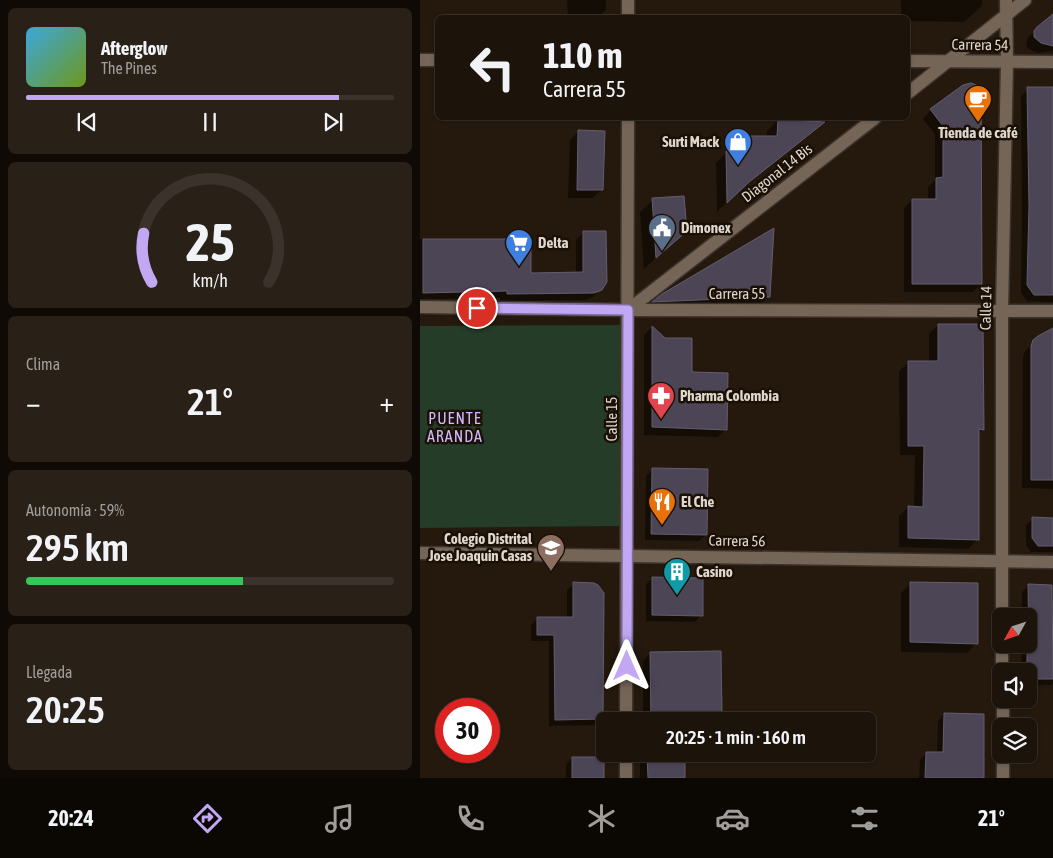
<!DOCTYPE html>
<html lang="es">
<meta charset="utf-8">
<style>
body{margin:0;font-family:"Asap Condensed",sans-serif;background:#292018;color:#f1f3f6;height:100vh;display:flex;flex-direction:column;font-size:19px;white-space:nowrap}
*{box-sizing:border-box;margin:0}
p{font-size:16px;color:#a09e9c}
.icon{flex:none;width:28px;height:28px;fill:none;stroke:currentColor;stroke-width:2;stroke-linecap:round;stroke-linejoin:round}
.map{position:relative;flex:1;overflow:hidden}
.drawer{display:flex;flex-direction:column;gap:8px;padding:8px;background:#0f0a06;width:420px}
.drawer>*{flex:none}
.top-card{position:absolute;left:15px;top:15px;width:475px;height:105px;border-radius:8px;box-shadow:0 1px 4px #0004,0 0 0 1px #3a322b;background:#1c130a;color:#f1f3f6;overflow:hidden}
.needle{width:32px;rotate:230deg}
.fabs{position:absolute;left:572px;top:608px;display:grid;gap:10px}
.fabs a{display:grid;place-items:center;width:45px;height:45px;border-radius:8px;background:#1c130a;box-shadow:0 1px 4px #0004,0 0 0 1px #3a322b;font-size:25px}
.speed{position:absolute;left:15px;top:698px;display:flex;gap:10px;font-size:25px;font-weight:700;text-align:center}
.speed>*{display:grid;place-content:center;width:65px;height:65px;border-radius:50%;background:#1c130a;box-shadow:0 1px 4px #0004,0 0 0 1px #3a322b;line-height:1}
.speed .limit{border:8px solid #d22;background:#fff;color:#111}
.pin{position:absolute;display:grid;place-items:center;width:42px;height:42px;color:#fff;margin:-21px;border:2px solid #fff;border-radius:50%;box-shadow:0 1px 5px #0007}
.me{position:absolute;width:55px;margin:-28px;rotate:0deg;stroke-linejoin:round;filter:drop-shadow(0 0 4px #0008)}
.turn{display:flex;align-items:center;gap:18px;height:105px;padding:0 25px;font-size:22px}
.turn .icon{width:65px;height:65px;stroke-width:2.5}
.turn b{display:block;font-size:35px;line-height:42px}
.big{font-size:38px;font-weight:600;line-height:1.1}
.drawer .card{flex:1;display:flex;flex-direction:column;justify-content:center;gap:8px;min-width:0;padding:0 18px;border-radius:8px;background:#292018}
.drawer .dial{align-items:center;gap:0}
.dial svg{height:130px;overflow:visible;fill:none;stroke:#3a322b;stroke-width:7;stroke-linecap:round;text-anchor:middle}
.dial text{fill:#f1f3f6;stroke:none}
.song{display:flex;align-items:center;gap:15px}
.cover{width:60px;height:60px;border-radius:8px;background:linear-gradient(135deg,hsl(200 70% 55%),hsl(80 70% 35%))}
.played{height:5px;border-radius:2px;background:linear-gradient(90deg,#c2a8f2 85%,#3a322b 85%)}
.keys{display:flex;justify-content:space-around;direction:ltr}
.heat{display:flex;justify-content:space-between;align-items:center;font-size:28px;direction:ltr}
.charge{height:8px;border-radius:4px;background:linear-gradient(90deg,#34c759 59%,#3a322b 0)}
.trip{position:absolute;left:176px;top:712px;width:280px;height:50px;border-radius:8px;background:#1c130a;box-shadow:0 1px 4px #0004,0 0 0 1px #3a322b;font-weight:600;line-height:50px;text-align:center}
.dock{display:flex;height:80px;justify-content:space-around;align-items:center;background:#0b0804;color:#a09e9c}
.dock .icon{width:35px;height:35px}
.dock .selected{color:#c2a8f2}
.dock b{font-size:22px;color:#f1f3f6}
main{display:flex;flex:1;min-height:0}
.map>svg:first-child{display:block}
</style>
<main>
<section class="drawer">
<div class="card">
<div class="song"><i class="cover"></i><div><b>Afterglow</b><p>The Pines</p></div></div>
<div class="played"></div>
<div class="keys"><svg class="icon" aria-label="previous" viewBox="0 0 24 24"><path d="M18 5L8 12l10 7zM5 5v14"/></svg><svg class="icon" aria-label="pause" viewBox="0 0 24 24"><path d="M8 5v14M16 5v14"/></svg><svg class="icon" aria-label="next" viewBox="0 0 24 24"><path d="M6 5l10 7-10 7zM19 5v14"/></svg></div>
</div>
<div class="card dial"><svg viewBox="0 0 100 80">
<path d="M14 69A42 42 0 1 1 86 69"/>
<path d="M14 69A42 42 0 0 1 9 39" stroke="#c2a8f2"/>
<text x="50" y="56" font-size="32" font-weight="700">25</text>
<text x="50" y="72" font-size="11">km/h</text>
</svg></div>
<div class="card"><p>Clima</p>
<div class="heat"><a>−</a><b class="big">21°</b><a>+</a></div>
</div>
<div class="card"><p>Autonomía · 59%</p><b class="big">295 km</b><div class="charge"></div></div>
<div class="card"><p>Llegada</p><b class="big">20:25</b></div>
</section>
<div class="map">
<svg width="633" height="778" viewBox="0 0 633 778">
<rect width="100%" height="100%" fill="#25190d"/>
<!-- green -->
<polygon fill="#253c28" points="206,325 200,526 0,528 0,326"/>
<!-- shadow -->
<g fill="#0007">
<polygon points="147,0 186,0 186,10 179,16 148,17"/>
<polygon points="481,0 562,0 562,6 544,22 488,21 488,18 481,18"/>
<polygon points="633,17 633,50 631,51 618,53 609,49 606,46 608,37"/>
<polygon points="544,86 561,284 553,292 484,292 484,208 492,200 508,200 508,187 515,180 515,134 503,119 511,110"/>
<polygon points="633,88 633,302 607,301 601,293 602,214 601,96 608,89"/>
<polygon points="376,118 411,118 315,194 297,212 296,163 307,152 319,152 319,148 330,137 347,137 347,131 358,120 376,121"/>
<polygon points="159,131 182,189 173,198 148,198 150,140"/>
<polygon points="233,200 265,231 224,269 220,212"/>
<polygon points="163,233 181,289 173,297 166,300 80,301 80,298 0,299 0,239 110,240 110,274 156,273 156,240"/>
<polygon points="242,295 349,296 339,306 224,311"/>
<polygon points="518,325 563,429 558,434 557,540 548,549 479,547 479,516 488,507 494,507 495,455 480,455 479,371 489,362 509,362 509,334"/>
<polygon points="232,327 245,339 271,373 306,429 298,437 224,435 224,335"/>
<polygon points="633,335 633,489 602,488 603,356 605,351 619,337"/>
<polygon points="233,469 286,535 279,541 225,540 226,476"/>
<polygon points="613,519 633,519 633,552 611,552 606,545 606,525"/>
<polygon points="233,578 281,615 275,622 226,621 226,584"/>
<polygon points="491,583 556,643 547,653 481,652 481,593"/>
<polygon points="154,584 182,719 176,725 129,726 129,641 111,641 111,625 117,619 147,619 147,590"/>
<polygon points="609,585 633,596 633,683 631,685 609,685 609,671 601,671 602,644 609,644 609,616 602,616 602,592"/>
<polygon points="230,653 300,713 293,721 223,721 223,661"/>
<polygon points="524,714 558,778 499,778 500,760 506,753 517,754 518,721"/>
<polygon points="224,754 264,754 264,778 220,778 220,758"/>
<polygon points="152,758 183,778 146,778 146,765"/>
</g>
<!-- building -->
<g fill="#4c4556" stroke="#645d6f">
<polygon points="633,14 633,46 621,43 614,37 614,31 617,27"/>
<polygon points="551,83 561,87 562,284 492,284 492,199 516,199 516,178 523,177 523,126 510,109 543,85"/>
<polygon points="607,87 633,87 633,295 614,295 607,285 609,206"/>
<polygon points="358,119 405,122 328,183 307,203 306,151 329,150 329,136 357,136"/>
<polygon points="158,130 185,131 183,190 157,190"/>
<polygon points="264,196 267,231 236,258 232,198"/>
<polygon points="354,228 350,297 232,302 242,294"/>
<polygon points="163,231 186,231 187,282 182,290 174,293 87,294 87,291 3,293 3,239 111,239 111,273 163,272"/>
<polygon points="518,324 557,324 563,327 564,430 559,429 559,540 488,538 488,506 503,507 504,446 488,446 488,361 518,361"/>
<polygon points="232,326 245,338 272,338 272,372 308,373 307,430 232,427"/>
<polygon points="633,328 633,480 611,480 611,346 613,340 618,336"/>
<polygon points="232,468 288,469 287,535 231,534"/>
<polygon points="612,517 633,518 633,546 618,546 612,538"/>
<polygon points="232,577 283,578 283,616 232,615"/>
<polygon points="153,582 174,583 178,585 184,593 183,719 135,720 134,635 117,635 117,617 153,617"/>
<polygon points="490,582 558,583 558,644 490,642"/>
<polygon points="608,584 632,585 633,679 609,679 609,671 607,671 607,644 609,644"/>
<polygon points="301,651 302,714 265,714 265,721 231,721 230,652"/>
<polygon points="524,713 564,714 564,778 505,778 506,752 523,752"/>
<polygon points="227,754 265,754 265,778 228,778"/>
<rect x="152" y="757" width="32" height="21"/>
</g>
<g fill="none" stroke-linecap="round" stroke-linejoin="round">
<defs>
<g id="street">
<polyline points="208,0 208,18"/>
<polyline points="0,60 18,60"/>
<polyline points="488,61 633,62"/>
<polyline points="488,93 605,0"/>
<polyline points="0,307 208,310 633,311"/>
<polyline points="208,310 455,118"/>
<polyline points="0,553 633,562"/>
<polyline points="582,616 582,311 587,61 586,0"/>
<polyline points="582,644 582,671"/>
<polyline points="583,699 583,726"/>
<polyline points="206,721 208,118"/>
<polyline points="583,754 583,778"/>
<polyline points="206,778 206,754"/>
</g>
</defs>
<!-- street casing -->
<use href="#street" stroke="#3b332d" stroke-width="15"/>
<!-- street -->
<use href="#street" stroke="#746557" stroke-width="12"/>
</g>
<g fill="none" stroke-linecap="round" stroke-linejoin="round">
<defs>
<polyline id="route" points="57,308 208,310 207,666"/>
</defs>
<!-- route casing -->
<use href="#route" stroke="#7e6d9d" stroke-width="12"/>
<!-- route -->
<use href="#route" stroke="#c2a8f2" stroke-width="9"/>
</g>
<!-- icons -->
<defs>
<symbol id="cafe-pin" viewBox="-11 -11 22 30"><path d="M0 17L-7.5 6A9.5 9.5 0 1 1 7.5 6Z" fill="#e8710a" stroke="#1b1005"/><path d="M-5.5-4.5H6V0H3Q3 3.5 0 3.5H-2.5Q-5.5 3.5-5.5 0ZM3-3.2v2h1.7v-2ZM-6 4.5H4V6H-6Z" fill="#fff"/></symbol>
<symbol id="shop-pin" viewBox="-11 -11 22 30"><path d="M0 17L-7.5 6A9.5 9.5 0 1 1 7.5 6Z" fill="#3f7fe0" stroke="#1b1005"/><path d="M-5-2.5h2.3a2.7 3.5 0 0 1 5.4 0H5L5.5 6h-11ZM-1.5-2.5h3a1.5 2.3 0 0 0-3 0Z" fill="#fff"/></symbol>
<symbol id="civic-pin" viewBox="-11 -11 22 30"><path d="M0 17L-7.5 6A9.5 9.5 0 1 1 7.5 6Z" fill="#5c6f8a" stroke="#1b1005"/><path d="M-.6-6.5H3V-4.5H.6V-3L4-1V1h2V6H-6V1h2V-1L-.6-3ZM-1.2 2.5V6h2.4V2.5Z" fill="#fff"/></symbol>
<symbol id="supermarket-pin" viewBox="-11 -11 22 30"><path d="M0 17L-7.5 6A9.5 9.5 0 1 1 7.5 6Z" fill="#3f7fe0" stroke="#1b1005"/><path d="M-6-5.5h2.5l.6 2H6L4.5 2H-2.5L-4.4-4H-6ZM-1.5 3.2a1.3 1.3 0 1 0 .1 0ZM3 3.2a1.3 1.3 0 1 0 .1 0Z" fill="#fff"/></symbol>
<symbol id="pharmacy-pin" viewBox="-11 -11 22 30"><path d="M0 17L-7.5 6A9.5 9.5 0 1 1 7.5 6Z" fill="#e0444e" stroke="#1b1005"/><path d="M-2-6h4v4h4v4h-4v4h-4v-4h-4v-4h4Z" fill="#fff"/></symbol>
<symbol id="restaurant-pin" viewBox="-11 -11 22 30"><path d="M0 17L-7.5 6A9.5 9.5 0 1 1 7.5 6Z" fill="#e8710a" stroke="#1b1005"/><path d="M-5-6h1v4h1v-4h1v4h1v-4h1v5L-1.5 .5V6h-2V.5L-5-1ZM5-6V6H3V1.5H1.5Q1.5-4 5-6Z" fill="#fff"/></symbol>
<symbol id="school-pin" viewBox="-11 -11 22 30"><path d="M0 17L-7.5 6A9.5 9.5 0 1 1 7.5 6Z" fill="#8d6e63" stroke="#1b1005"/><path d="M0-5L7-2L0 1L-7-2ZM-4 1L0 2.5L4 1V4Q0 6-4 4Z" fill="#fff"/></symbol>
<symbol id="building-pin" viewBox="-11 -11 22 30"><path d="M0 17L-7.5 6A9.5 9.5 0 1 1 7.5 6Z" fill="#0f9aa8" stroke="#1b1005"/><path d="M-4-6H4V6H1V3H-1V6H-4ZM-2.5-4.3h1.7v1.8h-1.7ZM.8-4.3h1.7v1.8H.8ZM-2.5-1h1.7V.8h-1.7ZM.8-1h1.7V.8H.8Z" fill="#fff"/></symbol>
</defs>
<g fill-rule="evenodd">
<use href="#cafe-pin" x="542" y="83" width="32" height="43"/>
<use href="#shop-pin" x="302" y="126" width="32" height="43"/>
<use href="#civic-pin" x="226" y="212" width="32" height="43"/>
<use href="#supermarket-pin" x="83" y="227" width="32" height="43"/>
<use href="#pharmacy-pin" x="225" y="380" width="32" height="43"/>
<use href="#restaurant-pin" x="226" y="486" width="32" height="43"/>
<use href="#school-pin" x="115" y="532" width="32" height="43"/>
<use href="#building-pin" x="241" y="556" width="32" height="43"/>
</g>
<g text-anchor="middle" stroke-width="5" stroke-linejoin="round" paint-order="stroke">
<!-- street labels -->
<g font-size="15" fill="#dfd7ce" stroke="#1b1005">
<text transform="translate(560 45) rotate(1)" y="5">Carrera 54</text>
<text transform="translate(357 173) rotate(-38)" y="5">Diagonal 14 Bis</text>
<text x="317" y="299">Carrera 55</text>
<text transform="translate(566 308) rotate(-89)" y="5">Calle 14</text>
<text transform="translate(192 419) rotate(-90)" y="5">Calle 15</text>
<text transform="translate(317 541) rotate(1)" y="5">Carrera 56</text>
</g>
<!-- poi labels -->
<g font-size="15" font-weight="bold" fill="#dfd7ce" stroke="#1b1005" text-anchor="start">
<text x="558" y="138" text-anchor="middle">Tienda de café</text>
<text x="299" y="147" text-anchor="end">Surti Mack</text>
<text x="261" y="233">Dimonex</text>
<text x="118" y="248">Delta</text>
<text x="260" y="401">Pharma Colombia</text>
<text x="261" y="507">El Che</text>
<text x="112" y="544" text-anchor="end">Colegio Distrital<tspan x="112" dy="17">Jose Joaquin Casas</tspan></text>
<text x="276" y="577">Casino</text>
</g>
<!-- neighbourhood labels -->
<g font-size="16" letter-spacing="1" fill="#d0b8fe" stroke="#1b1005">
<text x="35" y="424">PUENTE<tspan x="35" dy="18">ARANDA</tspan></text>
</g>
</g>
</svg>
<div class="fabs">
<a><svg class="needle" viewBox="-14 -14 28 28"><path d="M0-13l5 13h-10z" fill="#e53935"/><path d="M0 13l5-13h-10z" fill="#a09e9c"/></svg></a>
<a><svg class="icon" aria-label="sound" viewBox="0 0 24 24"><path d="M4 9h4l5-4v14l-5-4H4zM17 9q2 3 0 6"/></svg></a>
<a><svg class="icon" aria-label="layers" viewBox="0 0 24 24"><path d="M12 4l9 5-9 5-9-5zM3 14l9 5 9-5"/></svg></a>
</div>
<div class="speed"><div class="limit">30</div></div>
<div class="pin" style="left:57px;top:308px;background:#d93025"><svg class="icon" aria-label="arrive" viewBox="0 0 24 24"><path d="M6 21V4h12l-3 4 3 4H6"/></svg></div>
<svg class="me" style="left:207px;top:666px" viewBox="-20 -20 40 40"><path d="M0-17L14 15 0 8-14 15z" fill="#c2a8f2" stroke="#fff" stroke-width="4"/></svg>
<div class="trip">20:25 · 1 min · 160 m</div>
<div class="top-card">
<div class="turn"><svg class="icon" aria-label="left" viewBox="0 0 24 24"><path d="M17 20v-9H6M10 6l-5 5 5 5"/></svg><div><b>110 m</b>Carrera 55</div></div>
</div>
</div>
</main>
<nav class="dock">
<b>20:24</b>
<svg class="icon selected" aria-label="directions" viewBox="0 0 24 24"><path d="M12 3l9 9-9 9-9-9zM9 14v-3h6M13 9l2 2-2 2"/></svg>
<svg class="icon" aria-label="music" viewBox="0 0 24 24"><path d="M9 18V5l10-2v13"/><circle cx="6" cy="18" r="3"/><circle cx="16" cy="16" r="3"/></svg>
<svg class="icon" aria-label="phone" viewBox="0 0 24 24"><path d="M5 4h4l2 5-3 2q2 4 5 5l2-3 5 2v4C11 20 4 13 5 4z"/></svg>
<svg class="icon" aria-label="climate" viewBox="0 0 24 24"><path d="M12 3v18M4 7l16 10M4 17L20 7"/></svg>
<svg class="icon" aria-label="car" viewBox="0 0 24 24"><path d="M5 17H2v-5l4-1 3-4h7l3 4 3 1v5h-3M9 17h6M6 11h13"/><circle cx="7" cy="17" r="2"/><circle cx="17" cy="17" r="2"/></svg>
<svg class="icon" aria-label="filters" viewBox="0 0 24 24"><path d="M4 7h16M4 17h16"/><circle cx="9" cy="7" r="2"/><circle cx="15" cy="17" r="2"/></svg>
<b>21°</b>
</nav>
